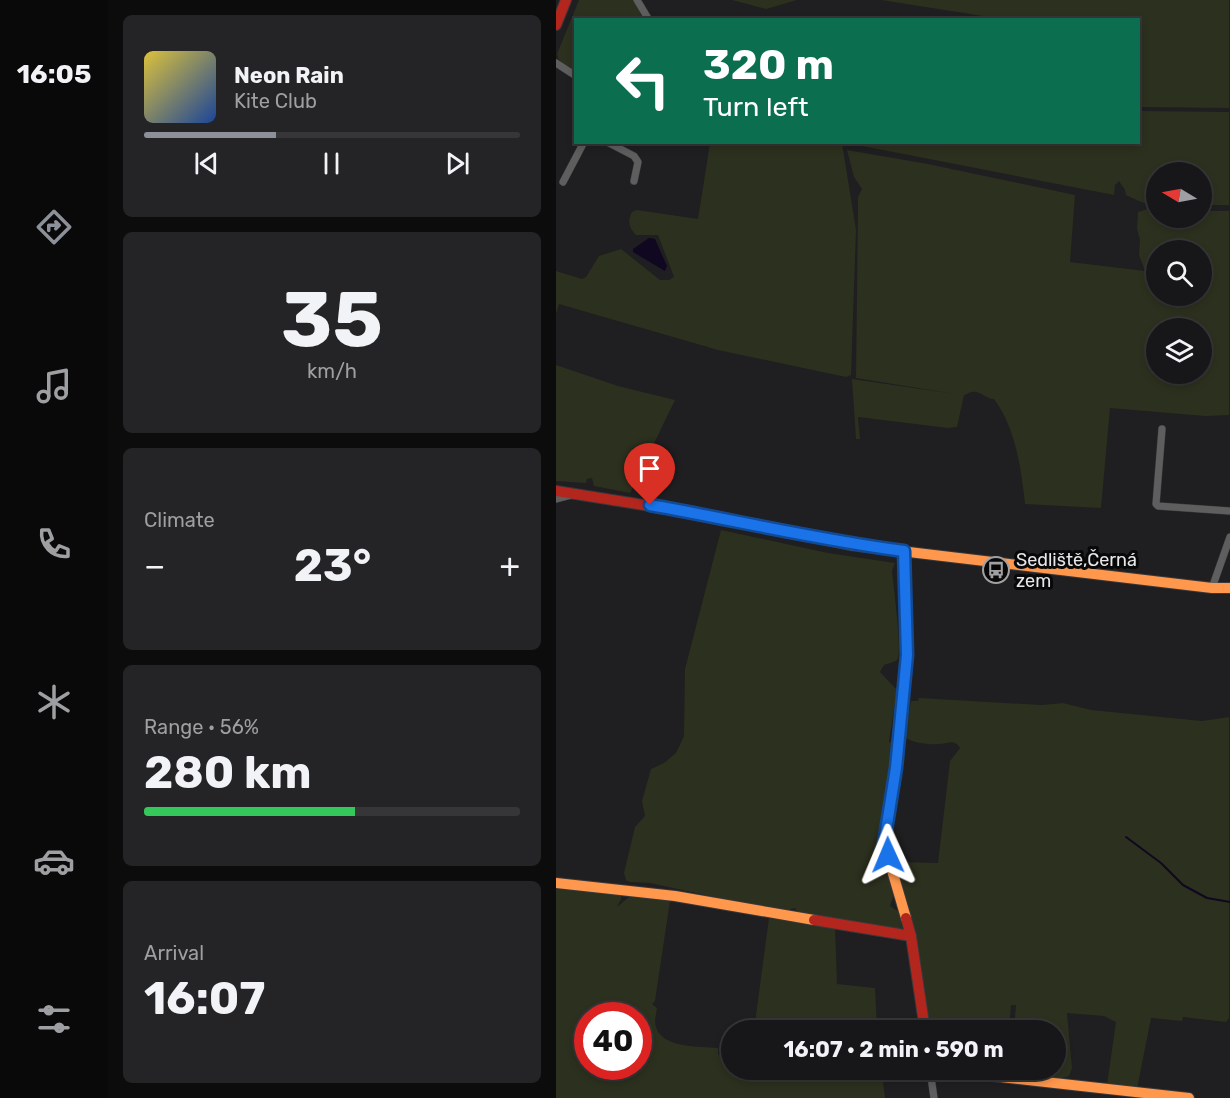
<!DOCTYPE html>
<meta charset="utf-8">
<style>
body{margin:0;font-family:Rubik,sans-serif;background:#242325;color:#f1f3f6;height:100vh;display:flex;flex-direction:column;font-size:22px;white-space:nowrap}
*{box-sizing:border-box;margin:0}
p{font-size:20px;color:#9e9fa2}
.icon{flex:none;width:33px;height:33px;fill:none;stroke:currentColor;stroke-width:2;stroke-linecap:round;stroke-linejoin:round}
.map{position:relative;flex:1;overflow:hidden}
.panel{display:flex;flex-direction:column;gap:15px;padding:15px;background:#0d0c0d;width:448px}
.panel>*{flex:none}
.banner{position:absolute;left:18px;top:18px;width:566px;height:126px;border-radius:0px;box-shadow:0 3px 9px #0003,0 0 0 2px #363537;background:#0b6e4f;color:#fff;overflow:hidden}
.needle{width:39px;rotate:280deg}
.buttons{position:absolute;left:590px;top:162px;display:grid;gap:12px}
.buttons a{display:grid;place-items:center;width:66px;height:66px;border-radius:50%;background:#171618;box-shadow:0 3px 9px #0003,0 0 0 2px #363537;font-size:30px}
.speed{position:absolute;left:18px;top:1002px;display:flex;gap:12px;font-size:30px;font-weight:700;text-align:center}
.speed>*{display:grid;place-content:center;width:78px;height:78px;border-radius:50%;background:#171618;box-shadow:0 3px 9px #0003,0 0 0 2px #363537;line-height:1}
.speed .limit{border:9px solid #d22;background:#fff;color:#111}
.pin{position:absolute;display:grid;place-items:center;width:51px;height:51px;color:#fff;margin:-62px -26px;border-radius:50% 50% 50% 0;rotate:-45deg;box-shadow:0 0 6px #0007}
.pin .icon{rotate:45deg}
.me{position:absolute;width:66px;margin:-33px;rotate:359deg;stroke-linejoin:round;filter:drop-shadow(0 0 4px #0008)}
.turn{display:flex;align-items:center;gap:21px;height:126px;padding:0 30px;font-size:27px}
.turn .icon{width:78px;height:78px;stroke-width:2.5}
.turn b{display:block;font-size:42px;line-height:51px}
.big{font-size:45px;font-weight:700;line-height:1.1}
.panel .tile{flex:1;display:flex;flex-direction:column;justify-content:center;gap:9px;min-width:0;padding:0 21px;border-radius:9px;background:#242325}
.panel .dial{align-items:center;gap:0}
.dial b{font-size:78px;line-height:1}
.song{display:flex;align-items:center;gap:18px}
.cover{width:72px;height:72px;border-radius:9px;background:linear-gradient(135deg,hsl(50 70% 55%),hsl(220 70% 35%))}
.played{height:6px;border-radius:3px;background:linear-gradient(90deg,#8c9099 35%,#363537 35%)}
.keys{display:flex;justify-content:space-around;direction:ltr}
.heat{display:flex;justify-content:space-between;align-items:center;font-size:33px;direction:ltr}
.charge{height:9px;border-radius:4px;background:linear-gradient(90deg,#34c759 56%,#363537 0)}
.trip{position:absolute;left:165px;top:1020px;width:345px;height:60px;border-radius:30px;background:#171618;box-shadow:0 3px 9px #0003,0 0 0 2px #363537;font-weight:700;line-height:60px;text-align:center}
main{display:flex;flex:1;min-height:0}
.tabs{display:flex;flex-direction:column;width:108px;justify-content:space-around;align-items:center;background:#09090a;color:#9e9fa2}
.tabs .icon{width:42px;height:42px}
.tabs .current{color:#8c9099}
.tabs b{font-size:27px;color:#f1f3f6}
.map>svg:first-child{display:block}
</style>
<main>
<nav class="tabs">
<b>16:05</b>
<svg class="icon current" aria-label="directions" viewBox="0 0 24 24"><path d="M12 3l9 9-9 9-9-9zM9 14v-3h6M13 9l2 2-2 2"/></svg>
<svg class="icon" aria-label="music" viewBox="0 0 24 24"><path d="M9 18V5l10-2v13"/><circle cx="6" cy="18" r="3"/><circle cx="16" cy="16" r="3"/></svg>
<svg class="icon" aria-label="phone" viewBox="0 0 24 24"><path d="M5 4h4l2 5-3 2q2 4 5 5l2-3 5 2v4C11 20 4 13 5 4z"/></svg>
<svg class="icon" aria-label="climate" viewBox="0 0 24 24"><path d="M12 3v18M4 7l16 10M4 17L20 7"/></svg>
<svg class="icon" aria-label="car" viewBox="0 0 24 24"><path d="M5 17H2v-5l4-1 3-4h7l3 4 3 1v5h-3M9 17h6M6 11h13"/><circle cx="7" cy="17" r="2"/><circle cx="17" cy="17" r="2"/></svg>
<svg class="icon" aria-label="filters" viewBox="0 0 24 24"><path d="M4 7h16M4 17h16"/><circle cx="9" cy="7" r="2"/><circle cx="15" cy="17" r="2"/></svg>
</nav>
<section class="panel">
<div class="tile">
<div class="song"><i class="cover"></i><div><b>Neon Rain</b><p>Kite Club</p></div></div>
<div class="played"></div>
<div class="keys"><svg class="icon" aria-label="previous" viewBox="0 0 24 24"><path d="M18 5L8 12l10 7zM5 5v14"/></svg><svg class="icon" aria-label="pause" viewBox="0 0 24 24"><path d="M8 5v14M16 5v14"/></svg><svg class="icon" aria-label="next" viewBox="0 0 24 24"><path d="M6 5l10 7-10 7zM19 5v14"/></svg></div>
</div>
<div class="tile dial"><b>35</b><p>km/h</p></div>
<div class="tile"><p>Climate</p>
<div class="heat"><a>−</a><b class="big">23°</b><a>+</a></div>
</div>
<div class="tile"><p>Range · 56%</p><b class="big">280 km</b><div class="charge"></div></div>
<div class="tile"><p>Arrival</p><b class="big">16:07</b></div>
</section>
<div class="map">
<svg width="674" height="1098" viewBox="0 0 674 1098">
<rect width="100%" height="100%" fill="#1f1e20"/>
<!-- green -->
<g fill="#2c301e" fill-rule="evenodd">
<polygon points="23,0 78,0 85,15 89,19 20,20 19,73 3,60 1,54"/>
<polygon points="176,0 241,0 210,9"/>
<polygon points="325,0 673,0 673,108 582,107 582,20 446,19"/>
<path d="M582 111 673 112V205H645V172H600V205C588 204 580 200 570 195L569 190 563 181 559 185 558 195 291 143 582 142Z"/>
<path d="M154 143H286L300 230 295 375 290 377 162 350 3 304 0 314V271L26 279 30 277 43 256 65 249 104 280H113L118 277 102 235H80C73 228 71 221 76 212L81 210 142 219Z"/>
<path d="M291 150 372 164 519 195 514 262 589 271 583 255 584 240 581 229 582 212 592 209 600 210V218H645V211H673V415L649 416 554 408 545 508 469 504C465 468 460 429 438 399 430 399 424 390 416 392 413 392 411 395 408 395L401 427 392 428 302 417 304 439H300L296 379 399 394 300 378 302 206V197L306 189 298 177ZM600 250H645V296H600ZM600 328H645V374H600Z"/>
<polygon points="0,365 62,386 119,400 74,493 38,486 36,478 31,479 30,483 0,481"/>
<path d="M165 530 272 553 339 563 336 571C337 583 347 655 341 660 338 662 331 664 328 665L324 672 341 690 333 742 339 743 330 863H326L328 864 338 895 334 906 343 912 346 927 344 930 243 914 239 908 232 910 163 898 94 883 74 882 70 880 68 873 79 827 89 816 86 801 95 769 108 763 120 753 128 736 129 669Z"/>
<path d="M363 698 486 705 507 703 535 710 646 721 673 717V1018L670 1022 627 1017 626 1021 595 1018 581 1089 551 1085 560 1022 548 1016 511 1013 516 1068 513 1076 502 1080 457 1072 456 1070H500V1030H458L460 1005H455L453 1030H373L341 874V862L382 863 394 761 404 748C398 738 392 744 383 744 374 745 357 743 350 738L349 734 355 701H362Z"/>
<path d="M0 887 65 894V899L61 907 74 896 114 901 99 1001 96 1004 101 1008C100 1014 98 1021 100 1027 107 1049 144 1046 162 1048V1055L175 1056 176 1070H291L326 1074 329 1098H0ZM32 1016H82V1066H32Z"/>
<polygon points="215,917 279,927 281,984 319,988 321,1030 198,1030 213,918"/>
</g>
<!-- water -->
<polygon fill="#100821" points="93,238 99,239 111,266 109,271 77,252 77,249"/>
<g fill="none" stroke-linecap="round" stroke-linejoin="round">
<!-- stream -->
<polyline stroke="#100821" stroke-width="2" points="570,837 605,863 627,885 651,898 674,902"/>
<defs>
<g id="street">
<polyline points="81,0 93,20"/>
<polyline points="0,63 20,76"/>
<polyline points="51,142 78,156 82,162 78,181"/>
<polyline points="7,182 28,142"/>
<polyline points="606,429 600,504 602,506 674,511"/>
<polyline points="0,499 15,495"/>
<polyline points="656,588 674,537"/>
<polyline points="374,1070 378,1098"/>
</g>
<g id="slow">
<polyline points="294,545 656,588 674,588"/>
<polyline points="348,551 351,655 340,768 328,843 350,918"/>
<polyline points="0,883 119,896 258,920"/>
<polyline points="382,1070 633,1098"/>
</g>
<g id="jam">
<polyline points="0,25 10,0"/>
<polyline points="0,491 163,517 294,545"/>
<polyline points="350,918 355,936 369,1030"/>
<polyline points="258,920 355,936"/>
</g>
</defs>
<!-- street casing -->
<use href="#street" stroke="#39383b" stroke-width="8"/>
<!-- slow casing -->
<use href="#slow" stroke="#39383b" stroke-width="12"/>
<!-- jam casing -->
<use href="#jam" stroke="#39383b" stroke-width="12"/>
<!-- street -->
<use href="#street" stroke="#5e5e5f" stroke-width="7"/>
<!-- slow -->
<use href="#slow" stroke="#ff974d" stroke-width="10"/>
<!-- jam -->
<use href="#jam" stroke="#b3261e" stroke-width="10"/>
</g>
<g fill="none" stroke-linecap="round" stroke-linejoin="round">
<defs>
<path id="route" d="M94 505C179 520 262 540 348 551L351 655 340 768 328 843 332 855"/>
</defs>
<!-- route casing -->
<use href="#route" stroke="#114b97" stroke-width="15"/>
<!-- route -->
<use href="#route" stroke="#1a73e8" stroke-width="10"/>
</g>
<!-- icons -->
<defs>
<symbol id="bus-ring" viewBox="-11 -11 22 22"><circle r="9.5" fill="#080809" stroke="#a1a1a3" stroke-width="1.5"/><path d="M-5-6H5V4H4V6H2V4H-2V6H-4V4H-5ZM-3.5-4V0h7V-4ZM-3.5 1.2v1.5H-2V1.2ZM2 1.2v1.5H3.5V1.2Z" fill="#a1a1a3"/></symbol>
</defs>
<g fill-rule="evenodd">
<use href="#bus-ring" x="425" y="555" width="30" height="30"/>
</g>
<g text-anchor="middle" stroke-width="6" stroke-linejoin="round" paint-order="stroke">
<!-- poi labels -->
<g font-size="18" fill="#e7e7ea" stroke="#080809" text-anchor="start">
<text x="460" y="566">Sedliště,Černá<tspan x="460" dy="21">zem</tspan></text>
</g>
</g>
</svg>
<div class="buttons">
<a><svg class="needle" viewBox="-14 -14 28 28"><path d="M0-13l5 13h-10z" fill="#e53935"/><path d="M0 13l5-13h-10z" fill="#9e9fa2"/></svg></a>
<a><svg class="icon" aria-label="search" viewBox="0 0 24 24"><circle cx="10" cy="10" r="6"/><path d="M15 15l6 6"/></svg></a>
<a><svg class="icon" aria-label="layers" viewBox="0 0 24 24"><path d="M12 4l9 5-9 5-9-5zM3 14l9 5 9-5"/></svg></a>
</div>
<div class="speed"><div class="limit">40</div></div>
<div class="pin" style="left:94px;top:505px;background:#d93025"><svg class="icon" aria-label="arrive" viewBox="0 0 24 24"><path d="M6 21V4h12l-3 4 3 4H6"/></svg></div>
<svg class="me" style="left:332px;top:855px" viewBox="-20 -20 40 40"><path d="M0-17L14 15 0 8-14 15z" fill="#1a73e8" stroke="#fff" stroke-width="4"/></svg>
<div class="trip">16:07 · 2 min · 590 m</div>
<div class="banner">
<div class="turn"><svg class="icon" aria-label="left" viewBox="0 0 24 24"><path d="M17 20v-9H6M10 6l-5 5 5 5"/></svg><div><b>320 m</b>Turn left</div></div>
</div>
</div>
</main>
